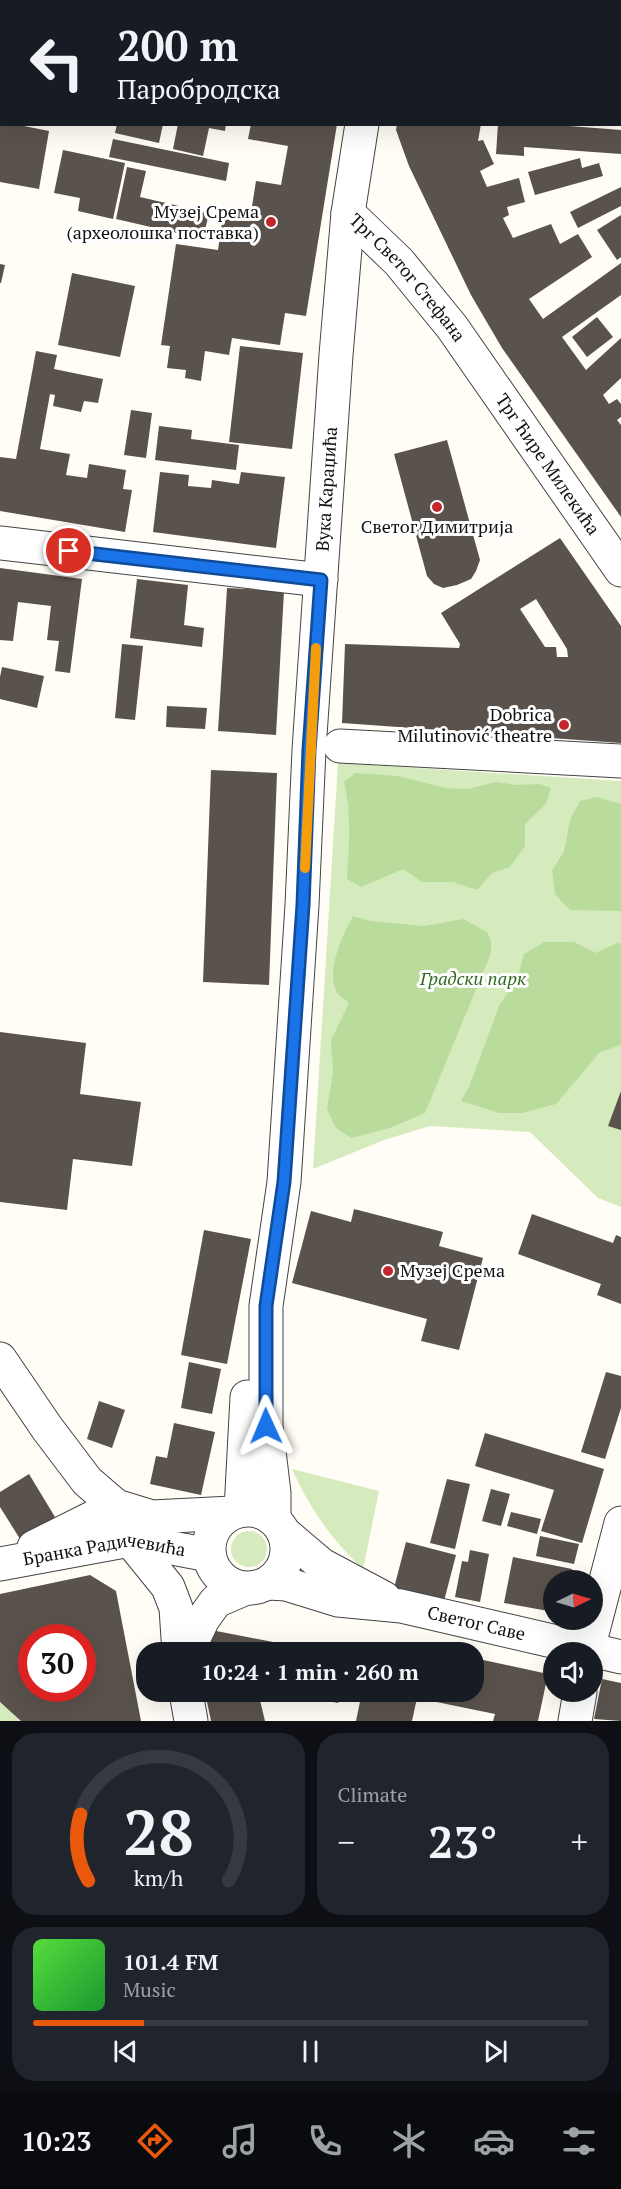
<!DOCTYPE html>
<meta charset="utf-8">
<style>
body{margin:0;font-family:"PT Serif",serif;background:#20242c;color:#f1f3f6;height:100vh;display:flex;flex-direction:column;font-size:22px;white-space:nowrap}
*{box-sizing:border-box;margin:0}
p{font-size:20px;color:#9ea1a6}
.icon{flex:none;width:33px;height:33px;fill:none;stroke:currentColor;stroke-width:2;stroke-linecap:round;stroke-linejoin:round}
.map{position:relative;height:1721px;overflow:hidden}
.side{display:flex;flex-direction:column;gap:12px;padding:12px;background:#0d0f14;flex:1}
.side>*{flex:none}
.hud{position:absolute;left:0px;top:0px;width:621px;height:126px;box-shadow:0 6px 24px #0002;background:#171b24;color:#f1f3f6;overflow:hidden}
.needle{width:39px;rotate:85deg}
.controls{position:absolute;left:543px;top:1570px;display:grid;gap:12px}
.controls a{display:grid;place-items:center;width:60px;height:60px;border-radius:50%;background:#171b24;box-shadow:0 6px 24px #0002;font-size:30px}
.speed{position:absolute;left:18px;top:1624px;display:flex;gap:12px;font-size:30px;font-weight:700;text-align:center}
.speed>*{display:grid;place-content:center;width:78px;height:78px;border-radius:50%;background:#171b24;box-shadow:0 6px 24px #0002;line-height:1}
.speed .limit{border:9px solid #d22;background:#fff;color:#111}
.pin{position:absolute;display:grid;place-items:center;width:51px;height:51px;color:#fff;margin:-26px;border:3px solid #fff;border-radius:50%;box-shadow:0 2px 6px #0007}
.me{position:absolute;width:66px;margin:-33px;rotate:359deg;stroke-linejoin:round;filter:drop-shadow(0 0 4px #0008)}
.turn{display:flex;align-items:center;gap:21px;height:126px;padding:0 18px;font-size:27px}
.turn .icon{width:78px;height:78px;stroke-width:2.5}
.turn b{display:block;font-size:42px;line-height:51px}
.big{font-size:45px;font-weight:700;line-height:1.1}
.side .widget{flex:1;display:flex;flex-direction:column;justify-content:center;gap:9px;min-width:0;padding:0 21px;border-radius:24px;background:#20242c}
.side .dial{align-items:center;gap:0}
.dial svg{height:156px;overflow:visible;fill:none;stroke:#363941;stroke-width:7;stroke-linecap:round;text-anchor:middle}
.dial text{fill:#f1f3f6;stroke:none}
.song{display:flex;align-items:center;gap:18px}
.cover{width:72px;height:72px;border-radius:9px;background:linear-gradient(135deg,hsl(110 70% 55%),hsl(130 70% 35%))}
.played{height:6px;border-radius:3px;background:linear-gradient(90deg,#ea580c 20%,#363941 20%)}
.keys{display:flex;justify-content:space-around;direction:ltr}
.heat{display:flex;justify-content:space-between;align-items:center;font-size:33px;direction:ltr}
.side .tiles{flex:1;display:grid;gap:12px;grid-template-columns:1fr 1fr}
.widget:last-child{grid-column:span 2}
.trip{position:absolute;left:136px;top:1642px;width:348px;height:60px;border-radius:24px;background:#171b24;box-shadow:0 6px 24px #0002;font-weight:700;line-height:60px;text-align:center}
.dock{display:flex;height:96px;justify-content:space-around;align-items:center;background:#090b0e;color:#9ea1a6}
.dock .icon{width:42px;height:42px}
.dock .active{color:#ea580c}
.dock b{font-size:27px;color:#f1f3f6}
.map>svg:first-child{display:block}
</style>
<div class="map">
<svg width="621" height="1721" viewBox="0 0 621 1721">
<rect width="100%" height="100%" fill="#fffdf5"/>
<!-- green -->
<g fill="#d5ebbd">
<polygon points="338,763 621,781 621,1207 598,1198 530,1132 430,1126 384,1140 313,1169"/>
<path d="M292 1469 379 1491 363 1569C331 1539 310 1509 292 1469Z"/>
<circle cx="249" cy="1549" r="18"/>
<polygon points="0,1702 19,1718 21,1721 0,1721"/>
</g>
<!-- forest -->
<g fill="#b9dc9c">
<path d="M355 773 398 776 445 788 468 789 496 782 516 785 539 784 551 788 546 804 525 824V846L510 867 492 873 477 890 453 882H422L403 869 361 887 347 879C349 846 352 814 344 782Z"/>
<polygon points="597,797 621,804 621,911 570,910 555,894 552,870 564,852 570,820 580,801"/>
<path d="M353 916 370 921 424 926 463 919 487 932 491 940V953L425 1113 390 1128 351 1138 336 1128 327 1109 333 1072 331 1040 349 1003C345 1000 341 997 338 994 324 974 343 934 353 916Z"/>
<polygon points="544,942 574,942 596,953 617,943 621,944 621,1045 600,1052 556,1104 522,1113 499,1113 461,1101 469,1087 500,1004 517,980 524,954"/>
</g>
<!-- building -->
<g fill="#5a524d" fill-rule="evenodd">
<polygon points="0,124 14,124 49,131 39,189 0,182"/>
<polygon points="117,124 163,124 159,143 115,133"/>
<polygon points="178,124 226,124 225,131 209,128 203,156 173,149"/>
<polygon points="251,124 337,124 306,316 285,313 280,345 232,338 229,355 205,351 201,381 185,378 186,370 167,368 170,346 161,345 176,244 218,250 223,215 250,219 256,181 281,185 288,146 248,139"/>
<polygon points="397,124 481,124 478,141 483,140 494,164 480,171 487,187 519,178 525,202 507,207 509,215 503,218 513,238 551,224 560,244 578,234 592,257 529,299 543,319 621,263 621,295 562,337 586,370 621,338 621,378 603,395 609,404 617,399 621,404 621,417 617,420 621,425 621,517 502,348 471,295 409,166 396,130"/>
<polygon points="498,124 543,124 621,130 621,154 524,147 524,156 496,154"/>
<polygon points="113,139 229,163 226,181 109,157"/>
<polygon points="63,150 125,163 113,219 78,211 80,198 54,193"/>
<polygon points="580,158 582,168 599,163 603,176 535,195 528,172"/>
<polygon points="127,167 146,171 140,197 209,213 203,239 116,219"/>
<polygon points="621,187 621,206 578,228 570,212"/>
<polygon points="621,215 621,257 617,260 597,230"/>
<polygon points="0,264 5,265 1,283 0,283"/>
<polygon points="72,273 135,286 120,357 58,345"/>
<polygon points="597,317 613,337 587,357 572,337"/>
<polygon points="240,346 303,353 292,449 229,442"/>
<polygon points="36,351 57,355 54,369 103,379 98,403 84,401 81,412 53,406 55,395 50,394 40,449 70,454 66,475 87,478 89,464 126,470 123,489 132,490 125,532 0,511 0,457 16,459"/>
<polygon points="131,410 152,413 146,458 124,455"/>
<polygon points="159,426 192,430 191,439 239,445 236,470 155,460"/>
<polygon points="447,440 480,560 476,571 471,579 457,585 443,588 434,584 427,576 394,454"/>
<polygon points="160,472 189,475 188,486 211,488 212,480 239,484 241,472 285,477 276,548 153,532"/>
<path d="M560 538 621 626V743L342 723 345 644 459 648 460 644 441 613ZM536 599 567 649 568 657H557L556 647H545L520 609Z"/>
<polygon points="0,568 82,579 70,673 55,671 59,641 47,640 51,606 18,602 13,641 0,640"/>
<polygon points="137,579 188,585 184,625 204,628 202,647 130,638"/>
<polygon points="227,588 284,591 276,735 218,731"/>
<polygon points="122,644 143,646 135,720 115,718"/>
<polygon points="2,667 44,676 37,708 0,699 0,677"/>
<polygon points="167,706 207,708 205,729 166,727"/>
<polygon points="211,770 277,773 269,985 203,982"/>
<polygon points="0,1032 86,1043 80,1094 141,1102 132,1166 73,1159 67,1210 0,1202"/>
<polygon points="621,1091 621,1130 608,1126"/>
<polygon points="354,1209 443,1232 439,1246 483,1258 459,1350 421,1341 427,1319 292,1283 311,1211 351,1222"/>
<polygon points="532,1214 613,1243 616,1235 621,1237 621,1304 597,1295 601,1284 518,1254"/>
<polygon points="204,1230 251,1239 227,1364 181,1355"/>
<polygon points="189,1362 221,1369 212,1414 181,1408"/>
<polygon points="606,1372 621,1376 621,1408 605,1459 581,1452"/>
<polygon points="99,1401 125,1410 112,1448 87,1439"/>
<polygon points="174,1423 215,1432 201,1495 150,1484 156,1456 167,1458"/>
<polygon points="485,1433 604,1469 582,1543 541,1531 554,1490 475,1466"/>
<polygon points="29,1474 55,1517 20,1539 0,1507 0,1492"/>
<polygon points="447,1479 470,1484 455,1549 430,1543"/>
<polygon points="491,1489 510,1494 501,1526 482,1521"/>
<polygon points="511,1512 541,1519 537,1534 507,1526"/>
<polygon points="540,1536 579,1544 574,1564 536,1556"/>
<polygon points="406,1542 456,1555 444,1601 394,1588"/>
<polygon points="470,1550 489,1554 480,1602 455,1597 462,1561 468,1562"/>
<polygon points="513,1557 572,1569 570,1581 554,1581 554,1612 504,1603"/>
<path d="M90 1575 116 1591 141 1721H21L0 1702V1594ZM32 1638H82V1689H32Z"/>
<polygon points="211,1630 324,1652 324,1653 206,1653"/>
<polygon points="427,1648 446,1652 446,1653 427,1653"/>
<polygon points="474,1658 548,1674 538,1721 493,1721 495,1714 417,1698 412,1721 356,1721 362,1692 381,1692 395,1695 396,1692 474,1692"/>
<polygon points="602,1679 621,1683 621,1721 594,1719"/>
<polygon points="205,1692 258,1692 265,1721 211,1721"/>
<polygon points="285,1692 341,1692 338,1703"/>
</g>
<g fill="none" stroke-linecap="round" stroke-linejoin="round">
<defs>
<g id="minor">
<polyline points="383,2 383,0"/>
<polyline points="620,101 621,101"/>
<path id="s1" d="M348 213 399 262 452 327 621 570"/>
<polyline points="0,543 321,580"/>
<polyline points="340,746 621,761"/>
<polyline points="0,1359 47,1428 87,1481 116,1506 152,1517 232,1513"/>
<circle cx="248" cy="1549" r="39"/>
<polyline points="241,1510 247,1397"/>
<path id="s2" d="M274 1520V1493L266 1426V1306L284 1182 302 905 309 750 336 355 348 213 362 124"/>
<polyline points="283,1532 322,1565 384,1598"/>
<polyline points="127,1533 130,1540 168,1587 176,1608 179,1653"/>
<polyline points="34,1547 116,1506"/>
<path id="s3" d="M0 1564 130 1540 209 1555"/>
<path id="s4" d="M269 1583 286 1584 338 1600 401 1606 621 1657"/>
<polyline points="187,1653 203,1619 216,1601 244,1589"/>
<polyline points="587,1653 621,1523"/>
<polyline points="186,1692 191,1721"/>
<polyline points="575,1721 580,1692"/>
</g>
</defs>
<!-- minor casing -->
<use href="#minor" stroke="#444" stroke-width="35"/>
<!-- minor -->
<use href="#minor" stroke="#fff" stroke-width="33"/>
</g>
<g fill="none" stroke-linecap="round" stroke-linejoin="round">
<defs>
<polyline id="route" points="69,551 321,580 309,750 303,905 284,1182 266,1306 266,1426"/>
</defs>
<!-- route casing -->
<use href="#route" stroke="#114b97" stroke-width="15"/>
<!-- route -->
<use href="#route" stroke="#1a73e8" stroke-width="10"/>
<!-- slow -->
<polyline stroke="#f59e0b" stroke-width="10" points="305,868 316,648"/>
</g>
<!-- markers -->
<g fill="#c4262e" stroke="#fff" stroke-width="2">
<circle cx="271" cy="222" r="6"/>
<circle cx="437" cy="507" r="6"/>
<circle cx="564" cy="725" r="6"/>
<circle cx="388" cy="1271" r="6"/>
</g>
<g text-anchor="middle" stroke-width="6" stroke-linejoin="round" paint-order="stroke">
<!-- poi labels -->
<g font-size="18" fill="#111" stroke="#fff" text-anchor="end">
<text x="259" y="218">Музеј Срема<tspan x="259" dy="21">(археолошка поставка)</tspan></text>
<text x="437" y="533" text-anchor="middle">Светог Димитрија</text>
<text x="552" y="721">Dobrica<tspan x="552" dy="21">Milutinović theatre</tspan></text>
<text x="400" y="1277" text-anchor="start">Музеј Срема</text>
</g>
<!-- street labels -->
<g font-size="18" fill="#111" stroke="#fff">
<text dy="6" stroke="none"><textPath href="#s1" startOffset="88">Трг Светог Стефана</textPath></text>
<text dy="6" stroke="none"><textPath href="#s1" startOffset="322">Трг Ћире Милекића</textPath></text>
<text dy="6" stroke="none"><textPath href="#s2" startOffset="1034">Вука Караџића</textPath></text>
<text dy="6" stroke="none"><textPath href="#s3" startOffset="106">Бранка Радичевића</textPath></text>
<text dy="6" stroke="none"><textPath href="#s4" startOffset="212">Светог Саве</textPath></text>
</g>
<!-- park labels -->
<g font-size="18" font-style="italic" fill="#2f6b1f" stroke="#fff">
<text x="473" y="985">Градски парк</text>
</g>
</g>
</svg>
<div class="controls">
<a><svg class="needle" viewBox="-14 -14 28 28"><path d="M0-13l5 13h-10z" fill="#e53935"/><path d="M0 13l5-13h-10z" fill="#9ea1a6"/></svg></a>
<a><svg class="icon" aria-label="sound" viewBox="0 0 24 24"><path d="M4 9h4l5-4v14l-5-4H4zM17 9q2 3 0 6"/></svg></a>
</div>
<div class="speed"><div class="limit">30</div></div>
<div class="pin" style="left:69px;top:551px;background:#d93025"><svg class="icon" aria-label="arrive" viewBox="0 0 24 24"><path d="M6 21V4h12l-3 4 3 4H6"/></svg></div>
<svg class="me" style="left:266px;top:1426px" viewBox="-20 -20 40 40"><path d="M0-17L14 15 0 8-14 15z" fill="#1a73e8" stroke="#fff" stroke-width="4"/></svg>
<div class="trip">10:24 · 1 min · 260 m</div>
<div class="hud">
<div class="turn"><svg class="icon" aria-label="left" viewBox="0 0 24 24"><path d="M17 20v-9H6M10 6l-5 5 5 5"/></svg><div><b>200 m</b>Паробродска</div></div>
</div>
</div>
<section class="side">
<div class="tiles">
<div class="widget dial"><svg viewBox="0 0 100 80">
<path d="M14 69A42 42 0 1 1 86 69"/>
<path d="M14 69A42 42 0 0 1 10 35" stroke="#ea580c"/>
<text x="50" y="56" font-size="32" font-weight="700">28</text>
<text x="50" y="72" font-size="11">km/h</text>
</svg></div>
<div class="widget"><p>Climate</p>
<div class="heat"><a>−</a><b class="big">23°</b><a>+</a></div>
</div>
<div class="widget">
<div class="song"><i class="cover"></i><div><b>101.4 FM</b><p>Music</p></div></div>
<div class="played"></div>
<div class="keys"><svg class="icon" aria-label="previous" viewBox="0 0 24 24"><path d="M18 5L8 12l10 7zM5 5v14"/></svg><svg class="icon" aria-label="pause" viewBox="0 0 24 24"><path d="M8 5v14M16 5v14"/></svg><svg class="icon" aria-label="next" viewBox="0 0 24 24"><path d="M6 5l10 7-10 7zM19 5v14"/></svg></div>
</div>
</div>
</section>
<nav class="dock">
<b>10:23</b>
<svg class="icon active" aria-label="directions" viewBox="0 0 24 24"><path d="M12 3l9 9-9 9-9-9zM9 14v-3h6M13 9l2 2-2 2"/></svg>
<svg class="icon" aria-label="music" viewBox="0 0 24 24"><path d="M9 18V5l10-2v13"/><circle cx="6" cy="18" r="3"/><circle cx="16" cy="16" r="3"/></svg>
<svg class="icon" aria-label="phone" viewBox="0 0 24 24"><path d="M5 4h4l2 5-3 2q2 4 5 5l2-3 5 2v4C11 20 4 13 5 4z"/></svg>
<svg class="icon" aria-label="climate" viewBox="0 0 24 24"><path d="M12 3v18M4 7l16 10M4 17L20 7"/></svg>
<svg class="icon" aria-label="car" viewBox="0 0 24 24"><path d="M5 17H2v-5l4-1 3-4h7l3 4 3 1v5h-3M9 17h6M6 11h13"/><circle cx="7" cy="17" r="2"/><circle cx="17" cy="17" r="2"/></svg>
<svg class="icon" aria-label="filters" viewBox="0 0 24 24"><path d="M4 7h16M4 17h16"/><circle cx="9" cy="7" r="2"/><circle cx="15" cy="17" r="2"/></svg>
</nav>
